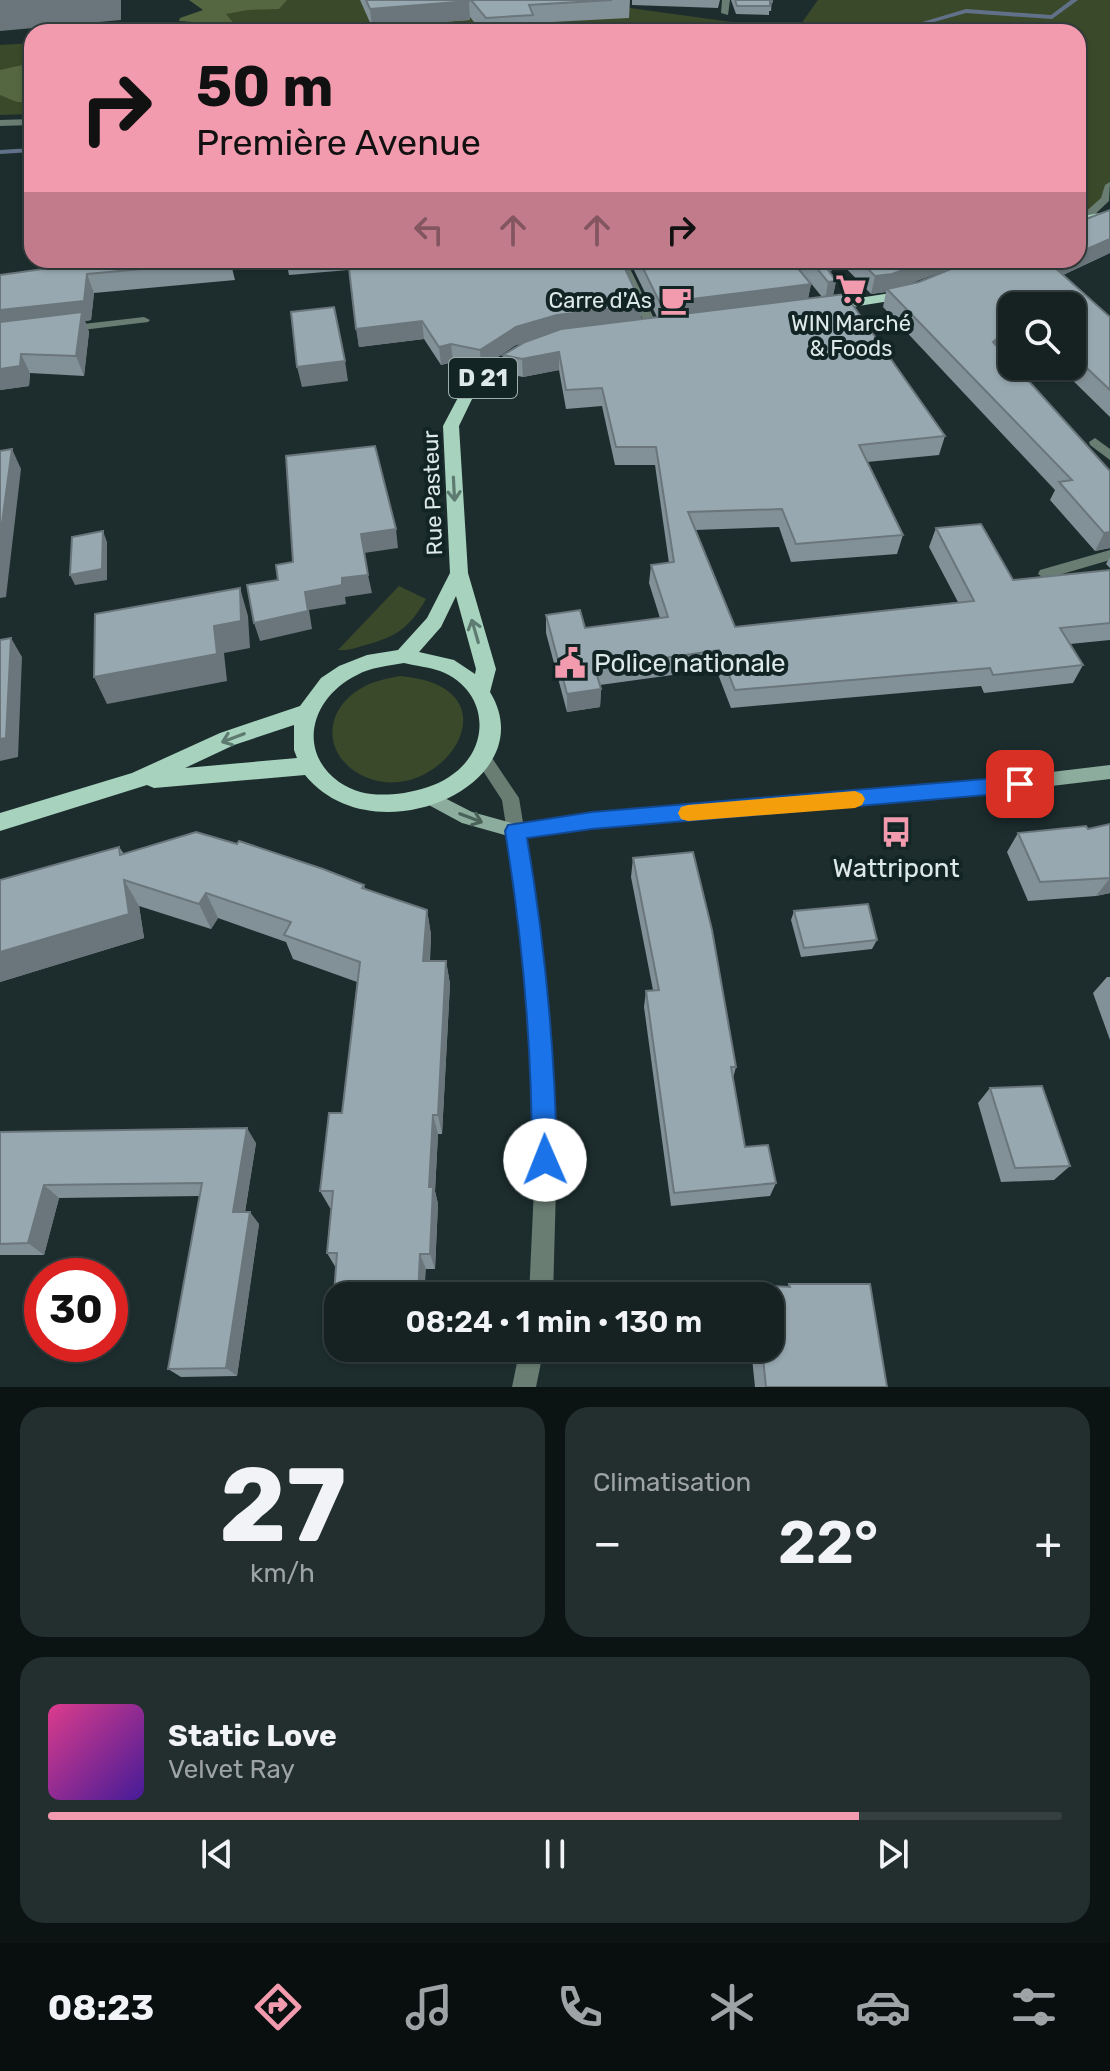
<!DOCTYPE html>
<html lang="fr">
<meta charset="utf-8">
<style>
body{margin:0;font-family:Rubik,sans-serif;background:#232f2f;color:#f1f3f6;height:100vh;display:flex;flex-direction:column;font-size:30px;white-space:nowrap}
*{box-sizing:border-box;margin:0}
p{font-size:26px;color:#9ea4a5}
.icon{flex:none;width:44px;height:44px;fill:none;stroke:currentColor;stroke-width:2;stroke-linecap:round;stroke-linejoin:round}
.map{position:relative;height:1387px;overflow:hidden}
.drawer{display:flex;flex-direction:column;gap:20px;padding:20px;background:#0c1313;flex:1}
.drawer>*{flex:none}
.hud{position:absolute;left:24px;top:24px;width:1062px;height:244px;border-radius:24px;box-shadow:0 2px 6px #0004,0 0 0 2px #353f40;background:#f29aae;color:#111;overflow:hidden}
.controls{position:absolute;left:998px;top:292px;display:grid;gap:16px}
.controls a{display:grid;place-items:center;width:88px;height:88px;border-radius:16px;background:#162222;box-shadow:0 2px 6px #0004,0 0 0 2px #353f40;font-size:40px}
.speed{position:absolute;left:24px;top:1258px;display:flex;gap:16px;font-size:40px;font-weight:700;text-align:center}
.speed>*{display:grid;place-content:center;width:104px;height:104px;border-radius:50%;background:#162222;box-shadow:0 2px 6px #0004,0 0 0 2px #353f40;line-height:1}
.speed .limit{border:12px solid #d22;background:#fff;color:#111}
.pin{position:absolute;display:grid;place-items:center;width:68px;height:68px;color:#fff;margin:-34px;border-radius:16px;box-shadow:0 4px 12px #0006}
.me{position:absolute;width:88px;margin:-44px;rotate:359deg;stroke-linejoin:round;filter:drop-shadow(0 0 6px #0008)}
.turn{display:flex;align-items:center;gap:28px;height:168px;padding:0 40px;font-size:36px}
.turn .icon{width:104px;height:104px;stroke-width:2.5}
.turn b{display:block;font-size:56px;line-height:68px}
.lanes{display:flex;align-items:center;height:76px;padding:0 40px;background:#0003;justify-content:center;gap:40px;direction:ltr}
.lanes .off{opacity:.35}
.big{font-size:60px;font-weight:600;line-height:1.1}
.drawer .tile{flex:1;display:flex;flex-direction:column;justify-content:center;gap:12px;min-width:0;padding:0 28px;border-radius:24px;background:#232f2f}
.drawer .dial{align-items:center;gap:0}
.dial b{font-size:104px;line-height:1}
.song{display:flex;align-items:center;gap:24px}
.cover{width:96px;height:96px;border-radius:12px;background:linear-gradient(135deg,hsl(330 70% 55%),hsl(260 70% 35%))}
.played{height:8px;border-radius:4px;background:linear-gradient(90deg,#f29aae 80%,#353f40 80%)}
.keys{display:flex;justify-content:space-around;direction:ltr}
.heat{display:flex;justify-content:space-between;align-items:center;font-size:44px;direction:ltr}
.drawer .tiles{flex:1;display:grid;gap:20px;grid-template-columns:1fr 1fr}
.tile:last-child{grid-column:span 2}
.trip{position:absolute;left:324px;top:1282px;width:460px;height:80px;border-radius:24px;background:#162222;box-shadow:0 2px 6px #0004,0 0 0 2px #353f40;font-weight:600;line-height:80px;text-align:center}
.tab-bar{display:flex;height:128px;justify-content:space-around;align-items:center;background:#090e0e;color:#9ea4a5}
.tab-bar .icon{width:56px;height:56px}
.tab-bar .on{color:#f29aae}
.tab-bar b{font-size:36px;color:#f1f3f6}
.map>svg:first-child{display:block}
</style>
<div class="map">
<svg width="1110" height="1387" viewBox="0 0 1110 1387">
<rect width="100%" height="100%" fill="#1d2d2e"/>
<!-- green -->
<g fill="#3a4929">
<polygon points="224,0 620,0 630,8 796,31 818,0 1110,0 1110,185 1106,199 1078,221 1078,32 150,32 171,30"/>
<polygon points="32,43 32,114 0,115 0,45"/>
<path d="M399 586 426 599C411 625 399 636 369 644 359 647 349 651 338 650Z"/>
<path d="M400 676C529 687 433 820 356 772 322 750 326 709 360 689 372 681 386 679 400 676Z"/>
</g>
<!-- forest -->
<g fill="#546740">
<polygon points="189,0 287,0 279,9 248,10 226,14 236,26 228,31 211,29 212,23 179,21 180,18 203,10"/>
<polygon points="27,64 32,65 32,102 17,102 0,95 0,70"/>
</g>
<g fill="none" stroke-linecap="round" stroke-linejoin="round">
<!-- stream -->
<g fill="#62718a" fill-rule="evenodd">
<polygon points="1071,0 1078,0 1052,19 966,13 898,32 889,32 966,9 1051,15"/>
<polygon points="32,148 32,152 0,154 0,150"/>
</g>
<!-- pedestrian -->
<polygon fill="#697d73" fill-rule="evenodd" points="722,0 730,0 728,15 721,13"/>
<!-- minor -->
<g fill="#697d73" fill-rule="evenodd">
<polygon points="32,119 32,125 0,126 0,120"/>
<polygon points="616,260 626,260 658,327 656,329 646,327"/>
<polygon points="144,317 150,320 148,322 66,332 60,329 66,326"/>
<polygon points="1095,438 1110,449 1110,460 1090,445 1089,442"/>
<polygon points="1110,550 1110,560 1045,579 1038,574 1040,570"/>
<polygon points="482,750 488,752 519,798 535,896 554,1077 556,1188 553,1296 529,1296 534,1188 534,1077 517,896 502,800 474,757 476,752"/>
<polygon points="520,1348 544,1348 536,1387 512,1387"/>
</g>
<!-- tertiary -->
<polygon fill="#697d73" fill-rule="evenodd" points="1110,182 1109,201 1090,219 1082,219 1082,215 1101,198 1105,185"/>
<!-- secondary -->
<polygon fill="#8cad9d" fill-rule="evenodd" points="1110,765 1110,779 975,795 592,828 515,838 462,823 425,803 422,798 425,793 431,791 472,812 515,824 592,814 975,781"/>
<!-- primary -->
<g fill="#a7d2bd" fill-rule="evenodd">
<polygon points="1110,211 1110,219 1078,225 1078,217"/>
<polygon points="910,290 915,291 915,297 827,311 820,307 827,303"/>
<path d="M526 345 531 346V352L492 377 474 395 459 426 468 573 496 669 490 692C546 784 374 860 305 775L154 788 147 785 0 831V813L132 773 220 733 300 706 321 678 339 666 367 655 398 650 427 618 450 573 443 426 462 390 482 371ZM456 596 476 669 475 674 454 660 419 652 441 627ZM404 663C416 666 429 667 440 671 489 690 493 749 449 777 435 786 420 790 404 793 380 796 360 796 339 782 295 750 313 696 357 675 371 667 388 666 404 663ZM294 725V750L297 758 185 768 234 745Z"/>
</g>
</g>
<!-- wall -->
<g fill="#829097" fill-rule="evenodd">
<polygon points="360,0 630,0 629,18 533,23 533,32 482,32 470,17 470,20 372,27"/>
<polygon points="632,0 720,0 718,8 632,5"/>
<polygon points="731,0 772,0 771,11 769,11 769,15 736,14"/>
<path d="M1110 253 1063 275 1110 317V417L1058 366H1072V306H1012V336L999 349 1110 471V548L1095 551 1050 500 1055 490 883 307 886 292 871 294 841 263 829 272 836 281 833 296 945 436 939 455 867 462 903 535 897 554 791 562 779 527 695 530 735 627 958 602 929 547 936 528 1013 580 1110 570V640L1070 644 1083 665 1073 683 984 693 981 686 731 708 716 669 600 685 601 689 600 707 567 712 546 633V615L585 628 660 618 649 583 651 565 669 563 655 465H615L602 406 566 409 559 370 523 377 503 373V355L524 343 516 345 481 368 453 362 441 365 424 339 359 347 349 270 289 275 286 260H621L641 319 657 317 629 260H791L811 284 808 299 822 297 792 260H1078ZM960 265 919 282 908 284Z"/>
<polygon points="230,260 235,280 94,293 91,320 85,321 89,332 84,376 30,373 29,386 0,390 0,275 73,265"/>
<polygon points="1110,557 1110,568 1106,564"/>
<polygon points="1110,824 1110,893 1096,896 1028,901 1007,852 1018,833 1088,829"/>
<polygon points="119,847 124,854 364,885 365,889 427,910 431,935 430,961 446,961 450,984 442,1134 438,1134 435,1191 438,1204 435,1269 426,1269 338,1296 338,1330 332,1323 336,1268 327,1253 331,1208 330,1208 320,1191 342,1113 357,982 293,959 286,942 218,918 211,929 139,906 144,938 0,982 0,880"/>
<polygon points="633,858 736,1067 733,1078 745,1147 776,1183 770,1196 671,1206 644,1007 646,991 653,990 631,877"/>
<polygon points="794,911 877,940 872,949 801,957 791,920"/>
<polygon points="1107,977 1110,977 1110,1040 1093,993"/>
<polygon points="990,1088 1070,1166 1054,1180 1001,1182 978,1103"/>
<polygon points="0,1132 256,1143 245,1212 259,1224 237,1376 181,1377 168,1369 200,1196 59,1198 44,1255 0,1255"/>
<polygon points="789,1284 887,1387 755,1387 751,1348 770,1348 770,1296 748,1296 755,1285 788,1287"/>
</g>
<!-- shaded-wall -->
<g fill="#6a767b">
<polygon points="0,0 121,0 121,20 0,31"/>
<polygon points="469,1 470,20 372,27 370,9"/>
<polygon points="1110,239 1110,253 1046,283 1052,265 1064,260 1078,260 1078,253"/>
<polygon points="827,260 842,260 841,263 824,277 823,263"/>
<polygon points="931,260 974,260 890,291 887,289 886,292 871,294 875,276"/>
<polygon points="87,274 94,293 91,320 85,321 89,332 84,376 76,356 0,331 0,310"/>
<polygon points="836,281 832,299 825,300 828,282"/>
<polygon points="811,284 807,302 658,321 660,303"/>
<polygon points="642,305 641,323 557,333 516,345 481,368 480,350 516,327 557,315"/>
<polygon points="422,321 424,339 359,347 356,329"/>
<polygon points="1012,325 1012,336 987,360 993,342"/>
<polygon points="451,344 453,362 441,365 439,347"/>
<polygon points="559,352 559,370 523,377 522,359"/>
<polygon points="21,354 30,373 29,386 0,390 0,369"/>
<polygon points="345,361 348,381 302,387 297,367"/>
<polygon points="12,449 21,469 6,597 0,598 0,538"/>
<polygon points="396,529 398,548 364,553 361,534"/>
<polygon points="103,531 107,542 107,580 75,585 70,575"/>
<polygon points="1110,532 1110,548 1095,551 1104,533"/>
<polygon points="368,575 372,593 345,597 346,604 309,610 312,629 260,641 254,623 305,592 342,578"/>
<polygon points="240,588 248,616 250,648 224,653 227,681 107,704 94,677 214,626"/>
<polygon points="11,638 22,657 18,757 0,761 0,739"/>
<polygon points="601,689 600,707 567,712 567,694"/>
<polygon points="1110,878 1110,893 1096,896"/>
<polygon points="124,880 139,906 144,938 0,982 0,952"/>
<polygon points="206,893 218,918 211,929 199,904"/>
<polygon points="427,910 431,935 428,985 423,961"/>
<polygon points="446,961 450,984 442,1134 438,1115"/>
<polygon points="433,1115 438,1134 435,1191 438,1204 435,1269 430,1254 429,1187"/>
<polygon points="247,1128 256,1143 243,1224 233,1212"/>
<polygon points="44,1185 59,1198 44,1255 28,1243"/>
<polygon points="250,1212 259,1224 237,1376 226,1368"/>
<polygon points="420,1254 426,1269 424,1296 418,1296"/>
</g>
<!-- building -->
<g fill="#97a8b0" stroke="#6a767b" stroke-width="2">
<polygon points="366,0 469,0 469,1 370,9"/>
<polygon points="471,0 612,0 529,5 533,15 486,18"/>
<polygon points="735,0 772,0 772,2 770,2 770,6 737,6"/>
<polygon points="1110,210 1110,239 1078,253 1078,222"/>
<polygon points="73,260 230,260 230,261 87,274 84,301 0,310 0,275 73,265"/>
<polygon points="348,260 621,260 642,305 557,315 516,327 480,350 451,344 439,347 422,321 356,329"/>
<polygon points="639,260 791,260 811,284 660,303"/>
<polygon points="810,260 827,260 823,263 836,281 828,282"/>
<polygon points="859,260 931,260 892,274 875,276"/>
<polygon points="973,260 1064,260 1052,265 1110,317 1110,390 1072,354 1072,306 1012,306 1012,325 993,342 1012,363 1012,366 1015,366 1110,471 1110,532 1104,533 1059,482 1072,480 887,289 919,282"/>
<polygon points="845,294 945,436 859,445 903,535 796,544 782,509 688,512 735,627 974,601 936,528 981,524 1013,580 1110,570 1110,623 1060,628 1083,665 993,675 990,668 735,690 719,650 595,668 601,689 567,694 546,615 580,610 585,628 668,617 651,565 674,562 656,447 616,447 602,388 566,390 559,352 522,359 503,355 525,342 561,329"/>
<polygon points="334,307 345,361 297,367 291,312"/>
<polygon points="82,312 76,356 21,354 20,366 0,369 0,322"/>
<polygon points="375,446 396,529 361,534 368,575 342,578 342,585 305,592 308,611 254,623 247,585 278,580 276,565 293,562 286,456"/>
<polygon points="12,449 0,538 0,451"/>
<polygon points="103,531 102,569 70,575 72,537"/>
<polygon points="240,588 241,621 214,626 217,654 94,677 95,614"/>
<polygon points="11,638 6,738 0,739 0,640"/>
<polygon points="1110,824 1110,878 1040,882 1018,833 1086,826 1088,829"/>
<polygon points="196,832 237,844 239,841 323,869 364,885 362,888 427,910 423,961 446,961 438,1115 433,1115 429,1187 433,1187 430,1254 420,1254 418,1296 338,1296 338,1323 332,1323 337,1253 327,1253 333,1191 320,1191 329,1113 342,1113 360,962 284,935 291,922 206,893 199,904 124,880 129,914 0,952 0,880 119,847 120,855"/>
<polygon points="693,852 712,930 736,1067 731,1067 745,1147 768,1145 776,1183 674,1193 646,991 659,990 633,858"/>
<polygon points="868,904 877,940 804,948 794,911"/>
<polygon points="1042,1086 1070,1166 1015,1168 990,1088"/>
<polygon points="247,1128 233,1212 250,1212 226,1368 168,1369 202,1183 44,1185 28,1243 0,1244 0,1132"/>
<polygon points="789,1284 870,1284 887,1387 766,1387 762,1348 770,1348 770,1296 756,1296 755,1285 790,1287"/>
</g>
<!-- one-way arrows -->
<defs><path id="oneway-shaft" d="M-6 0H5M1.5-3L5.5 0L1.5 3" fill="none" stroke-width="1.6" stroke-linecap="round" stroke-linejoin="round" transform="scale(2)"/></defs>
<g stroke="#5d7b70">
<use href="#oneway-shaft" transform="translate(454 489) rotate(87)"/>
<use href="#oneway-shaft" transform="translate(475 631) rotate(-106)"/>
<use href="#oneway-shaft" transform="translate(233 738) rotate(159)"/>
</g>
<use stroke="#49625a" href="#oneway-shaft" transform="translate(471 818) rotate(21)"/>
<!-- route -->
<path fill="#1a73e8" stroke="#114b97" stroke-width="2" d="M1020 776 1027 778 1030 784 1027 789 1020 792 592 829 527 838C545 944 555 1052 557 1160L554 1169 545 1173 536 1169 532 1160C532 1050 523 940 505 831L508 825 592 812Z"/>
<!-- slow -->
<polygon fill="#f59e0b" points="855,791 862,794 865,799 862,805 855,808 688,821 681,819 678,813 681,807 688,805"/>
<!-- icons -->
<defs>
<symbol id="supermarket-bare" viewBox="-9 -9 18 18"><path d="M-6-5.5h2.5l.6 2H6L4.5 2H-2.5L-4.4-4H-6ZM-1.5 3.2a1.3 1.3 0 1 0 .1 0ZM3 3.2a1.3 1.3 0 1 0 .1 0Z" fill="#f29aae" stroke="#132424" stroke-width="2.5" paint-order="stroke"/></symbol>
<symbol id="cafe-bare" viewBox="-9 -9 18 18"><path d="M-5.5-4.5H6V0H3Q3 3.5 0 3.5H-2.5Q-5.5 3.5-5.5 0ZM3-3.2v2h1.7v-2ZM-6 4.5H4V6H-6Z" fill="#f29aae" stroke="#132424" stroke-width="2.5" paint-order="stroke"/></symbol>
<symbol id="civic-bare" viewBox="-9 -9 18 18"><path d="M-.6-6.5H3V-4.5H.6V-3L4-1V1h2V6H-6V1h2V-1L-.6-3ZM-1.2 2.5V6h2.4V2.5Z" fill="#f29aae" stroke="#132424" stroke-width="2.5" paint-order="stroke"/></symbol>
<symbol id="bus-bare" viewBox="-9 -9 18 18"><path d="M-5-6H5V4H4V6H2V4H-2V6H-4V4H-5ZM-3.5-4V0h7V-4ZM-3.5 1.2v1.5H-2V1.2ZM2 1.2v1.5H3.5V1.2Z" fill="#f29aae" stroke="#132424" stroke-width="2.5" paint-order="stroke"/></symbol>
</defs>
<g fill-rule="evenodd">
<use href="#supermarket-bare" x="829" y="267" width="44" height="44"/>
<use href="#cafe-bare" x="654" y="278" width="44" height="44"/>
<use href="#civic-bare" x="548" y="641" width="44" height="44"/>
<use href="#bus-bare" x="874" y="810" width="44" height="44"/>
</g>
<g text-anchor="middle" stroke-width="8" stroke-linejoin="round" paint-order="stroke">
<!-- far-poi labels -->
<g font-size="22" fill="#dde8e8" stroke="#132424" text-anchor="end">
<text x="652" y="308">Carre d'As</text>
<text x="851" y="331" text-anchor="middle">WIN Marché<tspan x="851" dy="25">&amp; Foods</tspan></text>
</g>
<!-- far-street labels -->
<g font-size="22" fill="#dde8e8" stroke="#132424">
<text transform="translate(432 493) rotate(-92)" y="8">Rue Pasteur</text>
</g>
<!-- shield labels -->
<rect fill="#132424" stroke="#a0adad" stroke-width="2" x="449" y="358" width="68" height="40" rx="6"/>
<g font-size="24" font-weight="bold" fill="#dde8e8">
<text x="483" y="386">D 21</text>
</g>
<!-- poi labels -->
<g font-size="26" fill="#dde8e8" stroke="#132424" text-anchor="start">
<text x="594" y="672">Police nationale</text>
<text x="896" y="877" text-anchor="middle">Wattripont</text>
</g>
</g>
</svg>
<div class="controls">
<a><svg class="icon" aria-label="search" viewBox="0 0 24 24"><circle cx="10" cy="10" r="6"/><path d="M15 15l6 6"/></svg></a>
</div>
<div class="speed"><div class="limit">30</div></div>
<div class="pin" style="left:1020px;top:784px;background:#d93025"><svg class="icon" aria-label="arrive" viewBox="0 0 24 24"><path d="M6 21V4h12l-3 4 3 4H6"/></svg></div>
<svg class="me" style="left:545px;top:1160px" viewBox="-20 -20 40 40"><circle r="19" fill="#fff"/><path d="M0-13L10 11 0 6-10 11z" fill="#1a73e8"/></svg>
<div class="trip">08:24 · 1 min · 130 m</div>
<div class="hud">
<div class="turn"><svg class="icon" aria-label="right" viewBox="0 0 24 24"><path d="M7 20v-9h11M14 6l5 5-5 5"/></svg><div><b>50 m</b>Première Avenue</div></div>
<div class="lanes"><svg class="icon off" aria-label="left" viewBox="0 0 24 24"><path d="M17 20v-9H6M10 6l-5 5 5 5"/></svg><svg class="icon off" aria-label="ahead" viewBox="0 0 24 24"><path d="M12 20V5M6 11l6-6 6 6"/></svg><svg class="icon off" aria-label="ahead" viewBox="0 0 24 24"><path d="M12 20V5M6 11l6-6 6 6"/></svg><svg class="icon" aria-label="right" viewBox="0 0 24 24"><path d="M7 20v-9h11M14 6l5 5-5 5"/></svg></div>
</div>
</div>
<section class="drawer">
<div class="tiles">
<div class="tile dial"><b>27</b><p>km/h</p></div>
<div class="tile"><p>Climatisation</p>
<div class="heat"><a>−</a><b class="big">22°</b><a>+</a></div>
</div>
<div class="tile">
<div class="song"><i class="cover"></i><div><b>Static Love</b><p>Velvet Ray</p></div></div>
<div class="played"></div>
<div class="keys"><svg class="icon" aria-label="previous" viewBox="0 0 24 24"><path d="M18 5L8 12l10 7zM5 5v14"/></svg><svg class="icon" aria-label="pause" viewBox="0 0 24 24"><path d="M8 5v14M16 5v14"/></svg><svg class="icon" aria-label="next" viewBox="0 0 24 24"><path d="M6 5l10 7-10 7zM19 5v14"/></svg></div>
</div>
</div>
</section>
<nav class="tab-bar">
<b>08:23</b>
<svg class="icon on" aria-label="directions" viewBox="0 0 24 24"><path d="M12 3l9 9-9 9-9-9zM9 14v-3h6M13 9l2 2-2 2"/></svg>
<svg class="icon" aria-label="music" viewBox="0 0 24 24"><path d="M9 18V5l10-2v13"/><circle cx="6" cy="18" r="3"/><circle cx="16" cy="16" r="3"/></svg>
<svg class="icon" aria-label="phone" viewBox="0 0 24 24"><path d="M5 4h4l2 5-3 2q2 4 5 5l2-3 5 2v4C11 20 4 13 5 4z"/></svg>
<svg class="icon" aria-label="climate" viewBox="0 0 24 24"><path d="M12 3v18M4 7l16 10M4 17L20 7"/></svg>
<svg class="icon" aria-label="car" viewBox="0 0 24 24"><path d="M5 17H2v-5l4-1 3-4h7l3 4 3 1v5h-3M9 17h6M6 11h13"/><circle cx="7" cy="17" r="2"/><circle cx="17" cy="17" r="2"/></svg>
<svg class="icon" aria-label="filters" viewBox="0 0 24 24"><path d="M4 7h16M4 17h16"/><circle cx="9" cy="7" r="2"/><circle cx="15" cy="17" r="2"/></svg>
</nav>
